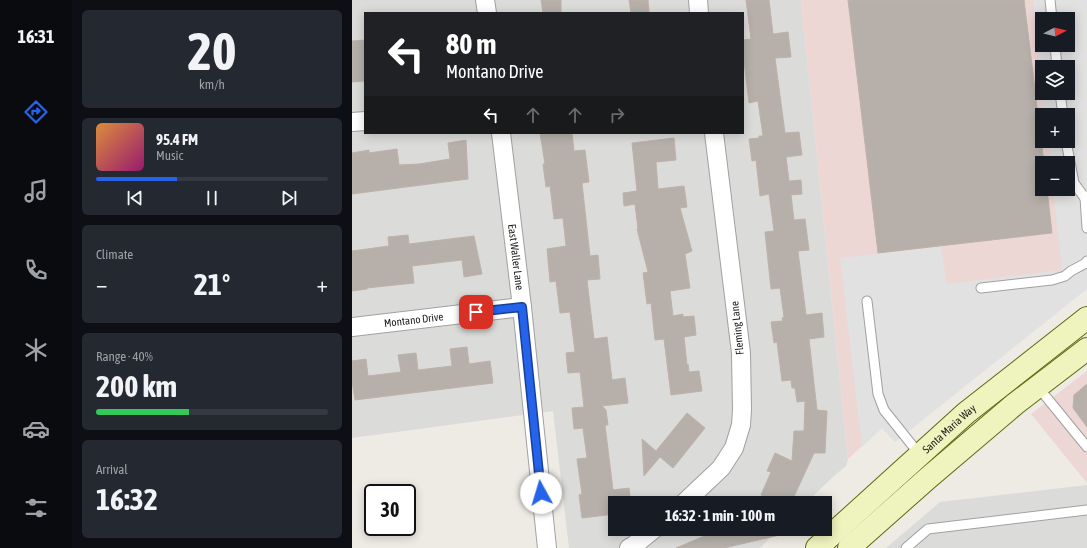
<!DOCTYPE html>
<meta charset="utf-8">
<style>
body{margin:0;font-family:"Asap Condensed",sans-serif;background:#242831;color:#f1f3f6;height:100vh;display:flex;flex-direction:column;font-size:15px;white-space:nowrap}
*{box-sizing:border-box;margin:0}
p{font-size:13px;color:#9ea1a6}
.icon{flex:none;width:22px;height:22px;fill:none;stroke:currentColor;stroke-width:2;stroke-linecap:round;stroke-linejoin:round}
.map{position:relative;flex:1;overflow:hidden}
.sheet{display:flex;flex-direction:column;gap:10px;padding:10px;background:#0d0f14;width:280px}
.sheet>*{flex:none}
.top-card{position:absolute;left:12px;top:12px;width:380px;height:122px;border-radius:0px;box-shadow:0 2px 10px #0003;background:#202124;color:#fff;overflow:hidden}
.needle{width:26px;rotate:83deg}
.fabs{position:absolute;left:683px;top:12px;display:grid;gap:8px}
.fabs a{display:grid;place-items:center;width:40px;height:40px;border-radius:0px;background:#171b24;box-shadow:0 2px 10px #0003;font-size:20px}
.speed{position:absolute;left:12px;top:484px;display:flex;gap:8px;font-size:20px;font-weight:700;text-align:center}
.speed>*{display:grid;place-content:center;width:52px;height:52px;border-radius:50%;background:#171b24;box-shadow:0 2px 10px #0003;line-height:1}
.speed .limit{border:2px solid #111;border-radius:6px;background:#fff;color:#111}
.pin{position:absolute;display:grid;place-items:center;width:34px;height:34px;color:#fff;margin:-17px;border-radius:8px;box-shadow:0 2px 6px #0006}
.me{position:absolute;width:44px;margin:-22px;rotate:354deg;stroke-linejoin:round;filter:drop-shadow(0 0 3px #0008)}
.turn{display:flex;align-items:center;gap:14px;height:84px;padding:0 16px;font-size:18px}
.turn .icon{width:52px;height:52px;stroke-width:2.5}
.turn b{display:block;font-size:28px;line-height:34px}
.lanes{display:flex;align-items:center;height:38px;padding:0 16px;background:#0003;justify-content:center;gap:20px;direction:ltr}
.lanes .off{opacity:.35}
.big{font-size:30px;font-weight:700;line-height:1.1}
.sheet .widget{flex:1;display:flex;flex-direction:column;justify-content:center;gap:6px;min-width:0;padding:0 14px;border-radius:6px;background:#242831}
.sheet .dial{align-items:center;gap:0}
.dial b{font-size:52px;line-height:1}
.song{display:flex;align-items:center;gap:12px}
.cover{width:48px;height:48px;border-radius:6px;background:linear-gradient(135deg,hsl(30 70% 55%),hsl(320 70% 35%))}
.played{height:4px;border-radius:2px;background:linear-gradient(90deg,#2563eb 35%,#363941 35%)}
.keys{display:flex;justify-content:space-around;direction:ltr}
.heat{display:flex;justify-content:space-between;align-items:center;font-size:22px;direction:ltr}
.charge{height:6px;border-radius:3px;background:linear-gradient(90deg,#34c759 40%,#363941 0)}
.trip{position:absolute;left:256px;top:496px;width:224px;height:40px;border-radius:0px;background:#171b24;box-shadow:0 2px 10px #0003;font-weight:700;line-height:40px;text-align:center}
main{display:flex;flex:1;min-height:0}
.dock{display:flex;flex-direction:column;width:72px;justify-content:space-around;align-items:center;background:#090b0e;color:#9ea1a6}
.dock .icon{width:28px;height:28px}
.dock .on{color:#2563eb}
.dock b{font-size:18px;color:#f1f3f6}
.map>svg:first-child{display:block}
</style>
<main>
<nav class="dock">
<b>16:31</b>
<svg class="icon on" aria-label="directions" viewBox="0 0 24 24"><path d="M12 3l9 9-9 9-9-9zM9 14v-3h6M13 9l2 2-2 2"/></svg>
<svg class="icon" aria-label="music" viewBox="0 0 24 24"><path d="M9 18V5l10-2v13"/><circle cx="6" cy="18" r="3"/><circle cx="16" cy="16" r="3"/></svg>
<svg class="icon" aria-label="phone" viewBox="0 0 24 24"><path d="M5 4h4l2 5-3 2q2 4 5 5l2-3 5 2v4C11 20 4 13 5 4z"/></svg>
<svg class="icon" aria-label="climate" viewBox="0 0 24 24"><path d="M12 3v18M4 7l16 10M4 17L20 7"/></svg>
<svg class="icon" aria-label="car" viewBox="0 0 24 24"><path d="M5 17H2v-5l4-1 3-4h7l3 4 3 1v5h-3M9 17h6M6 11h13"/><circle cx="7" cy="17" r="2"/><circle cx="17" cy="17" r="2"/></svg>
<svg class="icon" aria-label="filters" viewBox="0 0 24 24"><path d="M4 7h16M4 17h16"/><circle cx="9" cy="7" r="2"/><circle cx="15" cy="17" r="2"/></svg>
</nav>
<section class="sheet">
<div class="widget dial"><b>20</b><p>km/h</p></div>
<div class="widget">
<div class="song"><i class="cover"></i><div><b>95.4 FM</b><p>Music</p></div></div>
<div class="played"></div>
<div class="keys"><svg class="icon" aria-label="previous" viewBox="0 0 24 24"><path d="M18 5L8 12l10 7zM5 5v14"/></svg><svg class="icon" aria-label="pause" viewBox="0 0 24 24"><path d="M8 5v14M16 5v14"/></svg><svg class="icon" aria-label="next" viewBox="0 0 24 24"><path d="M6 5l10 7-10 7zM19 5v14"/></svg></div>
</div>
<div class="widget"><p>Climate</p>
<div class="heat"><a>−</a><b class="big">21°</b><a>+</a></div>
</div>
<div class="widget"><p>Range · 40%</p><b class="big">200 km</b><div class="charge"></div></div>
<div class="widget"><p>Arrival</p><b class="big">16:32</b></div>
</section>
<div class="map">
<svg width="735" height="548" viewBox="0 0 735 548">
<rect width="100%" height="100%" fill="#eeebe4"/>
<!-- residential -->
<g fill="#dbdbda" fill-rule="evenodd">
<path d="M0 0H449L496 459 494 466 483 475 454 503H263V529H427L408 548H217L201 411 0 438ZM13 13H391V133H13Z"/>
<polygon points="735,485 735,548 534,548 588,502"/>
</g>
<!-- commercial -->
<g fill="#edd7d5" fill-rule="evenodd">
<path d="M449 0H735V288L543 442 530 428 496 459ZM690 19H716V45H690ZM690 67H716V93H690ZM690 115H716V141H690ZM690 163H716V189H690Z"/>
<polygon points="735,371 735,483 679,414"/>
</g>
<!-- parking -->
<path fill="#e1e1e1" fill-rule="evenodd" d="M681 0H735V289L543 442 530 428 510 447 488 258 589 246 595 284 710 270 701 189H716V163H699L696 141H716V115H693L691 93H716V67H690V85ZM690 19H716V45H690Z"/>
<!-- building -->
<g fill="#b7b0aa" stroke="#beb2a8">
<polygon points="189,0 209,0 209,13 191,13"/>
<polygon points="277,0 296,0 297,13 279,13"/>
<polygon points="394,0 417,0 421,34 436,32 439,57 423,58 433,133 447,132 450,155 434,157 437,181 449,180 450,194 439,195 442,220 453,219 457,250 446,251 454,315 470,313 472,337 457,339 465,410 475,411 473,453 462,453 439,503 428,503 409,495 419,472 415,471 423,453 440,461 442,431 452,431 453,401 445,402 443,388 440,388 439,380 430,381 425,342 422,343 419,322 431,321 430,318 432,317 428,288 419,289 413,232 422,231 417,194 408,196 404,160 400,161 397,139 407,138 407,136 411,136 406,101 397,103 392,61 391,62 391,40 399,39"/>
<polygon points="496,0 672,0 692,163 690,163 690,189 695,189 700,233 526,253"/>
<polygon points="13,40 13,81 0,82 0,41"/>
<polygon points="188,133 220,133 222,151 233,150 237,182 230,183 238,256 246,255 248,279 235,280 242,339 255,337 260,380 273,378 276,403 250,406 254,410 256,425 253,425 261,490 277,488 279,503 263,503 263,514 230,518 227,495 230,494 225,459 235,458 231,428 222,429 220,408 232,407 228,372 216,373 214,353 223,352 218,312 208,313 204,281 198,282 195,249 214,246 211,218 202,219 198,186 194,187 191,164 193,164"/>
<polygon points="322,138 324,160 304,162 306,189 332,186 335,207 328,208 340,251 333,254 338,288 318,291 321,316 331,314 331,317 342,316 344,335 332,337 335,365 336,364 337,372 347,371 350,391 319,395 312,339 303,340 299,303 295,304 291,273 296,272 285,229 286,229 283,204 272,206 271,193 285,191 280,143"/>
<polygon points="114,140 116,179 0,194 0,153 17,150 17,153 45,149 47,165 67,164 98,159 96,143"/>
<polygon points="56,235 57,244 122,236 130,274 112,277 110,260 60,266 62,283 15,288 15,289 0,291 0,251 37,246 36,237"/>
<polygon points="115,347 117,364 138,361 141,383 3,400 0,382 0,361 14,359 16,376 49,372 46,355 64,353 66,370 100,366 98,349"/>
<polygon points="735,384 735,427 721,408 722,395"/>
<polygon points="335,413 353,428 321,468 308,457 292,476 290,439 304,451"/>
<polygon points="369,529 431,529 432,534 372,548 324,548"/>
</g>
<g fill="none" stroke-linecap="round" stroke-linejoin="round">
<defs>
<g id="service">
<polyline points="698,0 700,19"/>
<polyline points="703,45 705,67"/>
<polyline points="708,93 711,115"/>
<polyline points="714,141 722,183 735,201"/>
<polyline points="735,196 733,198 735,228"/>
<polyline points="629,288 700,280 713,276 719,271 734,263 735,261"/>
<polyline points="515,301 526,394 532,410 568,455"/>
<polyline points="686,387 735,447"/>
<polyline points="554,548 576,529 735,510"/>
</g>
<g id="minor">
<polyline points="133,0 135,13"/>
<polyline points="346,0 347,13"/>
<polyline points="0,122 13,121"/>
<path id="s1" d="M149 133 170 307 195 548"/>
<path id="s2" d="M0 327 170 307"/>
<polyline points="332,503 369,468 382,448 389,425 390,410 389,353 362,133"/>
<polyline points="277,548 281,546 302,529"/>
</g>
<g id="secondary">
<path id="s3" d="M465 548 614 413 735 318"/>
<polyline points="497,548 576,478 663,404 735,349"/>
</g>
</defs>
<!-- service casing -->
<use href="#service" stroke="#a1a1a1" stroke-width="11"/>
<!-- minor casing -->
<use href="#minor" stroke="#a1a1a1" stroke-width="20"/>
<!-- secondary casing -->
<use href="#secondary" stroke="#5d6a0f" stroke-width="24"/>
<!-- service -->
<use href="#service" stroke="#fff" stroke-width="9"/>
<!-- minor -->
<use href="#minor" stroke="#fff" stroke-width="18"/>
<!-- secondary -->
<use href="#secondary" stroke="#eff3bd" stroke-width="22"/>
</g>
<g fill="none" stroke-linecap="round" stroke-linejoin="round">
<defs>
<polyline id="route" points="124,312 170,307 189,493"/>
</defs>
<!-- route casing -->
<use href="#route" stroke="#184099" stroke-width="10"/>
<!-- route -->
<use href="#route" stroke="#2563eb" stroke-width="7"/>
</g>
<g text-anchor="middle" stroke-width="3" stroke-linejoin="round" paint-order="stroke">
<!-- street labels -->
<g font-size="11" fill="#1d1d1d" stroke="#fff">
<text dy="4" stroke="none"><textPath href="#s1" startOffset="125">East Waller Lane</textPath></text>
<text dy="4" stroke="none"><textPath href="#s2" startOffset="62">Montano Drive</textPath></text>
<text transform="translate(385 328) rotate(-96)" y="4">Fleming Lane</text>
<text dy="4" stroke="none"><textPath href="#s3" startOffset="178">Santa Maria Way</textPath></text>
</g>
</g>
</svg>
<div class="fabs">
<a><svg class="needle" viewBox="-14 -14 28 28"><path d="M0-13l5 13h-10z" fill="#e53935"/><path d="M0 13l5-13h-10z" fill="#9ea1a6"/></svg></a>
<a><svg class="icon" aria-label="layers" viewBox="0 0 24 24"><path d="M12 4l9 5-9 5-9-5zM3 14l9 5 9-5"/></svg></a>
<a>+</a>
<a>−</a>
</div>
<div class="speed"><div class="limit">30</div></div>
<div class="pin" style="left:124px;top:312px;background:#d93025"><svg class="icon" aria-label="arrive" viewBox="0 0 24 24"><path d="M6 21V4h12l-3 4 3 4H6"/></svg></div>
<svg class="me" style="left:189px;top:493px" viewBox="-20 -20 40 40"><circle r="19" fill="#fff"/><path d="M0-13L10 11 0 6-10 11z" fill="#2563eb"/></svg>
<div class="trip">16:32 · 1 min · 100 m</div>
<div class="top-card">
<div class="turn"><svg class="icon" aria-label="left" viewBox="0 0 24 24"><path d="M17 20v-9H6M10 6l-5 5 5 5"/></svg><div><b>80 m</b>Montano Drive</div></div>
<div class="lanes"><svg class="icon" aria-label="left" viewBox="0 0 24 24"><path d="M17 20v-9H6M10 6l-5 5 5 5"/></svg><svg class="icon off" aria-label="ahead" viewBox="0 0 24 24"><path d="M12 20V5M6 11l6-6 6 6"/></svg><svg class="icon off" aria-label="ahead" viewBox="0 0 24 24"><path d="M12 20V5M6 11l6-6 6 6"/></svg><svg class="icon off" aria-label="right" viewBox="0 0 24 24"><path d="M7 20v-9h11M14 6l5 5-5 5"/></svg></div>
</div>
</div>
</main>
